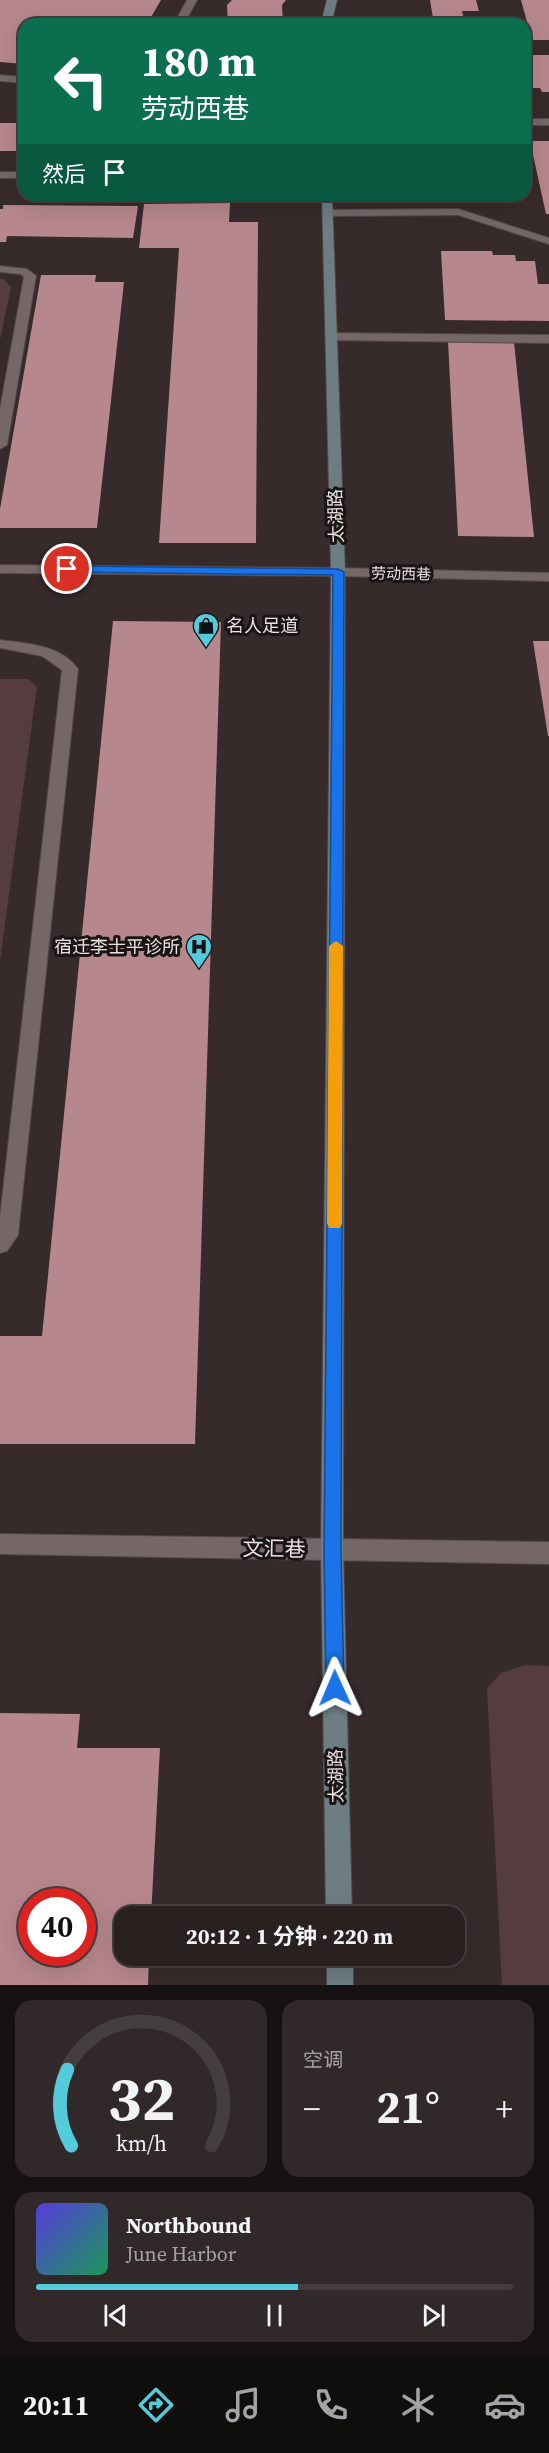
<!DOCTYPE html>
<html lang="zh">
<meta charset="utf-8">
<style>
body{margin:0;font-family:"Source Serif 4","Noto Sans SC",serif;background:#312829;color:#f1f3f6;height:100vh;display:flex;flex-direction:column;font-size:22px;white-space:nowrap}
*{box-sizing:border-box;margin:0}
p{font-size:20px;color:#a5a3a5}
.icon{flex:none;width:33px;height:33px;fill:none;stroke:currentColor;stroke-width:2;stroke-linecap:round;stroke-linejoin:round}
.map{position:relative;height:1985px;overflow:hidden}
.drawer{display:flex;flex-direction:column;gap:15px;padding:15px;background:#171212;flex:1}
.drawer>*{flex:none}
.hud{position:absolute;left:18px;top:18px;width:513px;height:183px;border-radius:18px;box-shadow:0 6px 24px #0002,0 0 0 2px #453e3e;background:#0b6e4f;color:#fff;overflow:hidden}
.speed{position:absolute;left:18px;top:1888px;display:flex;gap:12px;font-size:30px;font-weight:700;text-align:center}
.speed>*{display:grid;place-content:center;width:78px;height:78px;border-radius:50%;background:#292020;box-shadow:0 6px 24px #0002,0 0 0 2px #453e3e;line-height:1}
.speed .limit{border:9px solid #d22;background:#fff;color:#111}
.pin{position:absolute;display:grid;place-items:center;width:51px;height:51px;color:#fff;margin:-26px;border:3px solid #fff;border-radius:50%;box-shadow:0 2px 6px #0007}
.me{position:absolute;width:66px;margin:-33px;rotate:359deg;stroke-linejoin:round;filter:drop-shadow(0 0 4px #0008)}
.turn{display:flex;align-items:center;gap:21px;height:126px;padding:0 24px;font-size:27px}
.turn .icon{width:78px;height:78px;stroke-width:2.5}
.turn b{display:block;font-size:42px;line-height:51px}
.then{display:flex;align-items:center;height:57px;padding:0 24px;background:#0003;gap:12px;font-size:22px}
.big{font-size:45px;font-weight:700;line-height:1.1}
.drawer .widget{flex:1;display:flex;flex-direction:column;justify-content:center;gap:9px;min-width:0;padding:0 21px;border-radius:18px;background:#312829}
.drawer .dial{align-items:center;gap:0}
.dial svg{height:156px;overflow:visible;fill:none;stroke:#453e3e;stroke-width:7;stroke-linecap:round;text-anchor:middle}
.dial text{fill:#f1f3f6;stroke:none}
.song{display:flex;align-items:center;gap:18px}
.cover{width:72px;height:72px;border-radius:9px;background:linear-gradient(135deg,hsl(250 70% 55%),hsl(150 70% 35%))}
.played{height:6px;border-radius:3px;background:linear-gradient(90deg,#53cbdb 55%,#453e3e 55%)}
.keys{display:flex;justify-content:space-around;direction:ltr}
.heat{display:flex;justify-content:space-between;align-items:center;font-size:33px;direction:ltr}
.drawer .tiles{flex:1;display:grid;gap:15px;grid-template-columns:1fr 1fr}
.widget:last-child{grid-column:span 2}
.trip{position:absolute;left:114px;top:1906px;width:351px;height:60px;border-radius:18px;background:#292020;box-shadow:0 6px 24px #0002,0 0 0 2px #453e3e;font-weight:700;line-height:60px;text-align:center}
.dock{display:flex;height:96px;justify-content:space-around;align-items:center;background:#100d0d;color:#a5a3a5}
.dock .icon{width:42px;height:42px}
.dock .selected{color:#53cbdb}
.dock b{font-size:27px;color:#f1f3f6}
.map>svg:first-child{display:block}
</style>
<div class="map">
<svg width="549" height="1985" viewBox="0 0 549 1985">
<rect width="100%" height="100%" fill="#372a2b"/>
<!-- green -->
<g fill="#553c3f">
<polygon points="0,279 4,279 11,287 0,340"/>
<polygon points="0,679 29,679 37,687 0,961"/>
<polygon points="525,1665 549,1666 549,1985 502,1985 487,1689 501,1673"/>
</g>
<!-- building -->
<g fill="#b6878c" fill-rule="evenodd">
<polygon points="0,0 161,0 147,24 24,24 24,64 0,62"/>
<polygon points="232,0 286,0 282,5 283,24 228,24 227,5"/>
<polygon points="430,0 476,0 479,11 462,11 465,24 434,24"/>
<polygon points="521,0 549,0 549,40 532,40"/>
<polygon points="525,55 549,55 549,92 542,92 540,88 525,88"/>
<rect x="0" y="123" width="24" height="28"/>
<polygon points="530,141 549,141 549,214 546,214"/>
<polygon points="230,203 229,222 258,222 256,543 159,543 179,248 139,248 144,204"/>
<polygon points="3,205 138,206 133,238 7,236 6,242 0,242 0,209 3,209"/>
<polygon points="441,251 492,251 493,255 515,255 516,261 535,261 538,284 549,284 549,321 445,320"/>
<polygon points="41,275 96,275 95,282 124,282 97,528 0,528 0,509"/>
<polygon points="448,341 514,342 534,537 458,536"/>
<polygon points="113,621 221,622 195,1444 0,1444 0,1336 42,1336"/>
<polygon points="533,641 549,641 549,736 548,736"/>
<path d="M0 1713 80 1714 77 1748H160L151 1917H124V1956H149L148 1985H0ZM32 1902H82V1953H32Z"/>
</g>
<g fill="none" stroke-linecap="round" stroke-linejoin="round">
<defs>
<g id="lane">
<polygon points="187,0 197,0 184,24 174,24"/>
<polygon points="0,75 24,77 24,83 0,81"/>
<polygon points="0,266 27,269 36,276 7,445 0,449 0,409 24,277 20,274 0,272"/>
<polygon points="330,333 549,335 549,343 326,340 326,334"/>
<path d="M0 640C28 644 60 644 78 669L18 1235 7 1251 0 1253V1217L62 670 42 656 0 648Z"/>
</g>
<g id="street">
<rect x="525" y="119" width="24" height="6"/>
<rect x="0" y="172" width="24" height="6"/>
<polygon points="458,209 549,238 549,244 458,215 328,216 322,213 328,210"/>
<polygon points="0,565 338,568 549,573 549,581 338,576 0,573"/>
<polygon points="0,1534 549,1542 549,1564 0,1554"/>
</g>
<g id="secondary">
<polygon points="327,0 337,0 331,24 321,24"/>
<polygon points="322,195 332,195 345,572 343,1550 352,1917 326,1917 321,1550 331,572"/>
<rect x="327" y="1956" width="26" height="29"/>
</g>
</defs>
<!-- lane casing -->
<use href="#lane" stroke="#534849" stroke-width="2"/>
<!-- street casing -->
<use href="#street" stroke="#534849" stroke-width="2"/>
<!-- secondary casing -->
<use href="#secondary" stroke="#534849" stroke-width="2"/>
<!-- lane -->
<use href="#lane" fill="#756667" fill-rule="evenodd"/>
<!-- street -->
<use href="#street" fill="#756667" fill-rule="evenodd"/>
<!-- secondary -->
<use href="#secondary" fill="#6c7e82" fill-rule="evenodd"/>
</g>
<!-- route -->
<polygon fill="#1a73e8" stroke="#114b97" stroke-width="1.5" points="67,566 338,569 344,572 341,1550 344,1688 341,1694 335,1697 328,1694 326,1688 324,1550 333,575 63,572 61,569"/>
<!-- slow -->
<polygon fill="#f59e0b" points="336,941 343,946 342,1223 340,1228 329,1228 327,1223 329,946"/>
<!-- icons -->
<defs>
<symbol id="shop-pin" viewBox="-11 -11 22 30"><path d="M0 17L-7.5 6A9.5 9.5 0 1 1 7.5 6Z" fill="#53cbdb" stroke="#1a1415"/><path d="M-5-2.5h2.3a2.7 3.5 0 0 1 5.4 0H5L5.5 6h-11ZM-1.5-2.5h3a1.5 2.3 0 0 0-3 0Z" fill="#111"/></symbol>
<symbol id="hospital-pin" viewBox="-11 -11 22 30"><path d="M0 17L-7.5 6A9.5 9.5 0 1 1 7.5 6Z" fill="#53cbdb" stroke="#1a1415"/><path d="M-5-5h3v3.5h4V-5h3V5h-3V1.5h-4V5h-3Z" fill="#111"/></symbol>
</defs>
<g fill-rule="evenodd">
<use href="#shop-pin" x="191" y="611" width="30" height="40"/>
<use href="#hospital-pin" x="184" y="932" width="30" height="40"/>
</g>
<g text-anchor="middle" stroke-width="6" stroke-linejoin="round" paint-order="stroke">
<!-- far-street labels -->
<g font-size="15" fill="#eae1e1" stroke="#1a1415">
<text transform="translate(401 574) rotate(1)" y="5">劳动西巷</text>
</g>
<!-- street labels -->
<g font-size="18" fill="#eae1e1" stroke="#1a1415">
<text transform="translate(336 516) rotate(-92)" y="6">太湖路</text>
<text transform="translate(336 1776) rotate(-91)" y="6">太湖路</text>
</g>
<!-- poi labels -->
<g font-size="18" fill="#eae1e1" stroke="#1a1415" text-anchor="start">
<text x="226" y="632">名人足道</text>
<text x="180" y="953" text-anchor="end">宿迁李士平诊所</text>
</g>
<!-- near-street labels -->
<g font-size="21" fill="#eae1e1" stroke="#1a1415">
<text transform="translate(274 1549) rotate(1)" y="7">文汇巷</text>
</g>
</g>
</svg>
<div class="speed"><div class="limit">40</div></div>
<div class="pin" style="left:67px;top:569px;background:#d93025"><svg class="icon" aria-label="arrive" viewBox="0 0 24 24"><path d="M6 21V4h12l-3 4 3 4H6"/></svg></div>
<svg class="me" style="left:335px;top:1688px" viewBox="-20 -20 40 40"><path d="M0-17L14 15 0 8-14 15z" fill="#1a73e8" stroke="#fff" stroke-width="4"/></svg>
<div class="trip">20:12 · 1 分钟 · 220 m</div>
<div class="hud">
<div class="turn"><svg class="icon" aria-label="left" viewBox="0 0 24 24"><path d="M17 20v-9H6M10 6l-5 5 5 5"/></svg><div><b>180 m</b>劳动西巷</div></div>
<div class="then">然后<svg class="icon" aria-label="arrive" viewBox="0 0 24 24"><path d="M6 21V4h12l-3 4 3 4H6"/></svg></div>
</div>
</div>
<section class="drawer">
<div class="tiles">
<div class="widget dial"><svg viewBox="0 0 100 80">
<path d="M14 69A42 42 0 1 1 86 69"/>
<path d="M14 69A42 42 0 0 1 12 30" stroke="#53cbdb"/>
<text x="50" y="56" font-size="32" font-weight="700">32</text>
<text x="50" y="72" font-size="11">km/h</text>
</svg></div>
<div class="widget"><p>空调</p>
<div class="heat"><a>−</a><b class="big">21°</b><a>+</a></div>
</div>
<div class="widget">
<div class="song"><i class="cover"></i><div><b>Northbound</b><p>June Harbor</p></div></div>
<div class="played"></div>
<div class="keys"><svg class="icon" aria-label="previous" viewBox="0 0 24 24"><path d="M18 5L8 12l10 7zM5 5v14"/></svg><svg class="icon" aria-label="pause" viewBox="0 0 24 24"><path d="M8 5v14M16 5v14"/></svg><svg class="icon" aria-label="next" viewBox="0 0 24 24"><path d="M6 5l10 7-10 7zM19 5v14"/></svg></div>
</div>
</div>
</section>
<nav class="dock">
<b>20:11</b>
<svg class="icon selected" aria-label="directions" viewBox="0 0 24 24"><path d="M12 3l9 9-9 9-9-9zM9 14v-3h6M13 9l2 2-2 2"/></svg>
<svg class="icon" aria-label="music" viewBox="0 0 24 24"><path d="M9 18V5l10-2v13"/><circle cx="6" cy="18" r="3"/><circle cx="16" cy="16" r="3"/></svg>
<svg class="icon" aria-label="phone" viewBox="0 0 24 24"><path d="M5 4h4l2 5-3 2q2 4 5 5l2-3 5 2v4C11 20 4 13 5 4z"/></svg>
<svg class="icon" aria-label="climate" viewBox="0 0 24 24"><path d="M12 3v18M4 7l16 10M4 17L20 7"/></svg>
<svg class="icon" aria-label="car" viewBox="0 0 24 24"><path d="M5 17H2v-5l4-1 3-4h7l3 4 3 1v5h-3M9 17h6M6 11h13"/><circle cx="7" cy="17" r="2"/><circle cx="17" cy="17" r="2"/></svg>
</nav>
